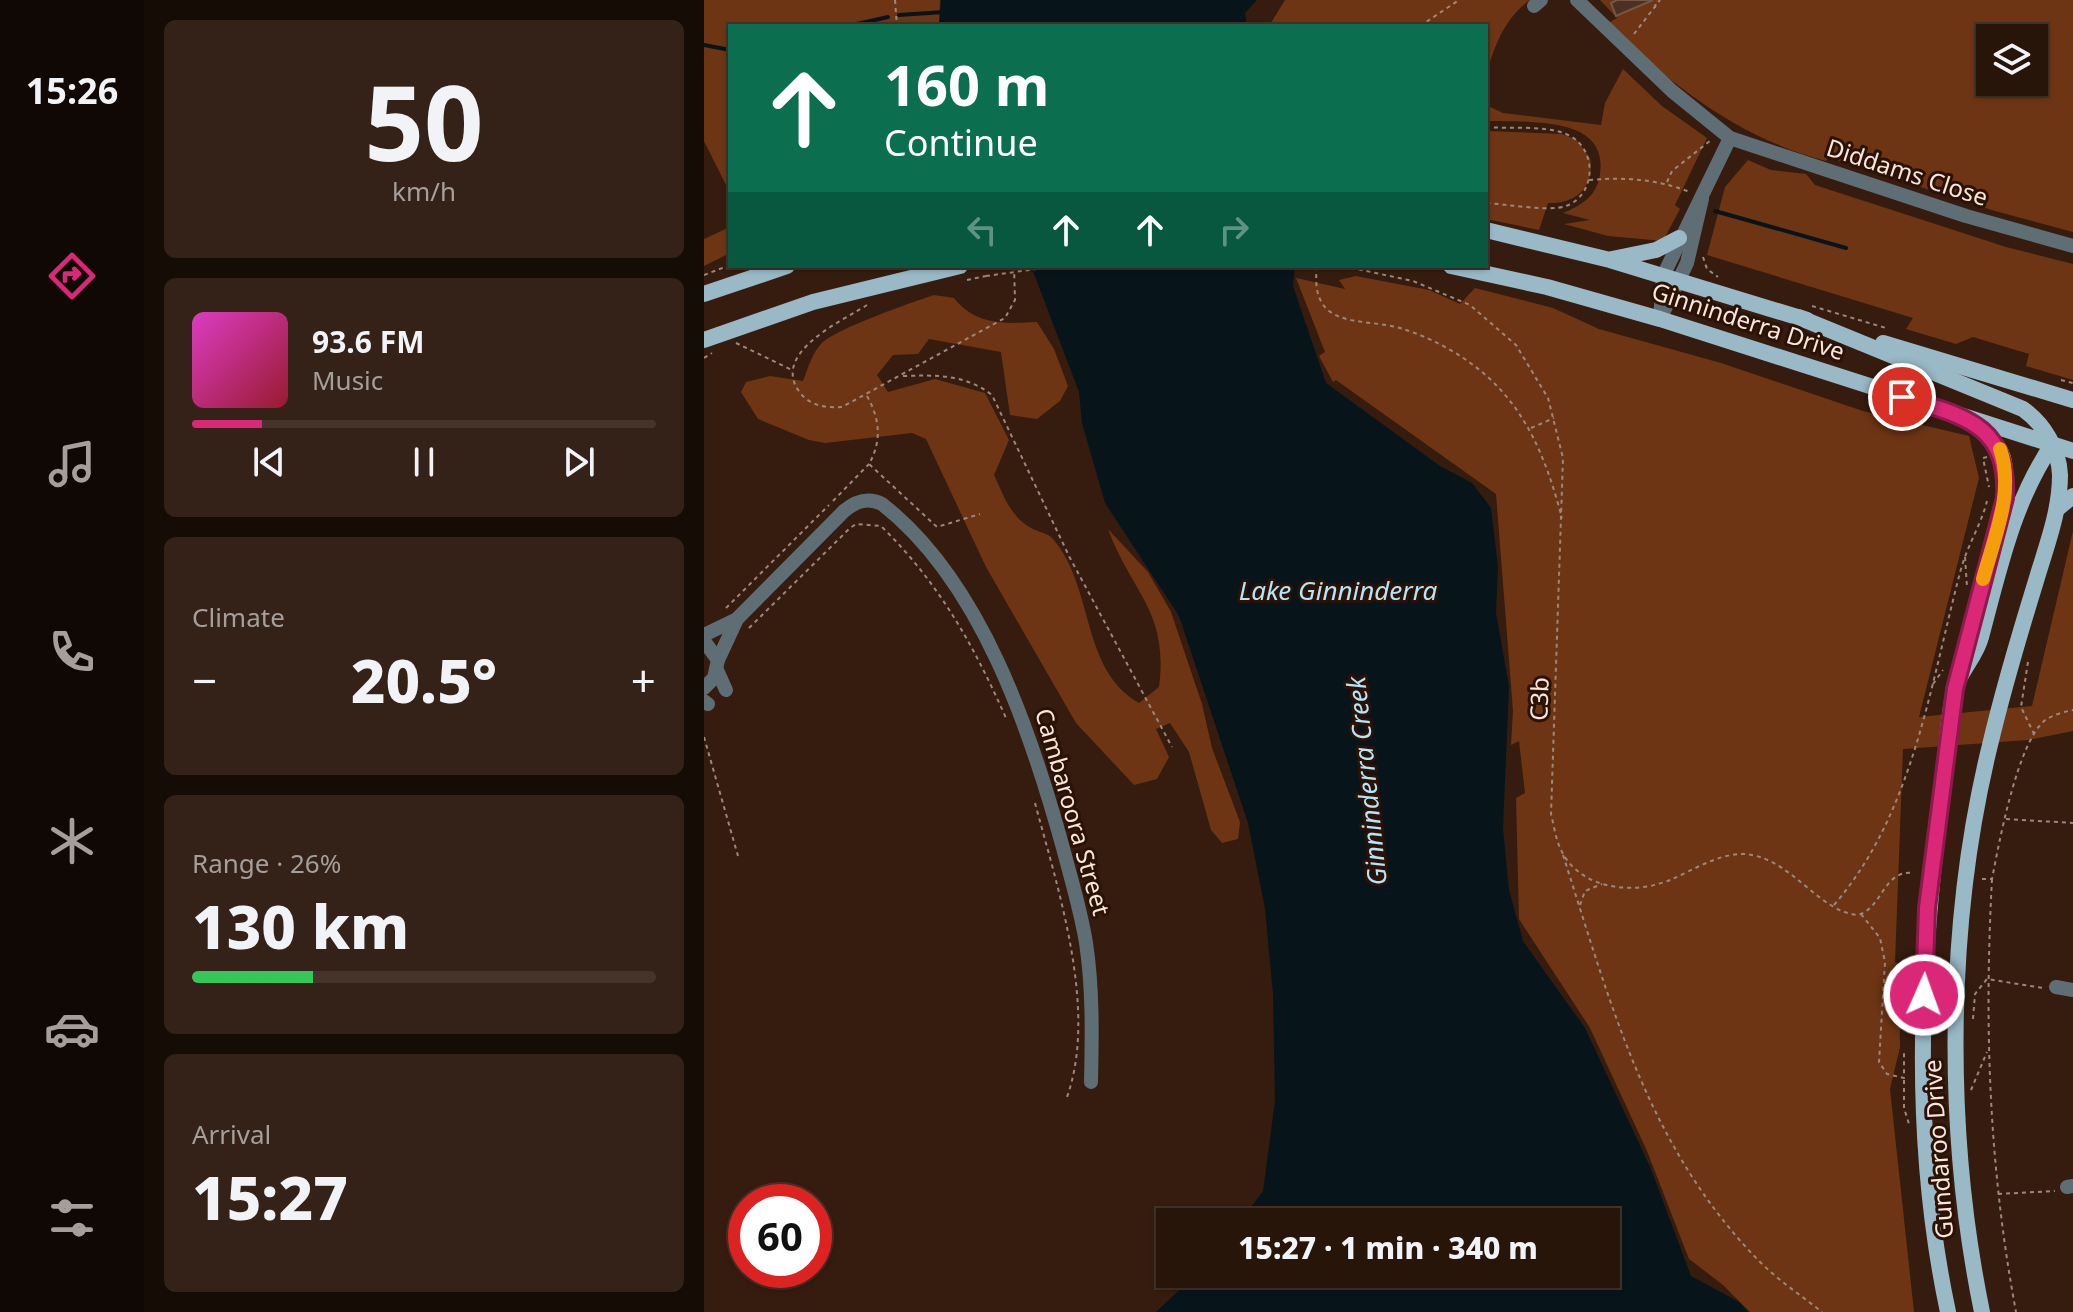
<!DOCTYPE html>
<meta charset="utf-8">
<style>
body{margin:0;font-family:"Noto Sans",sans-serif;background:#342218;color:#f1f3f6;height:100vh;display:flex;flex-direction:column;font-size:30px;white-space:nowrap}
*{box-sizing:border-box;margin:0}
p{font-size:26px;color:#a59f9c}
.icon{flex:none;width:44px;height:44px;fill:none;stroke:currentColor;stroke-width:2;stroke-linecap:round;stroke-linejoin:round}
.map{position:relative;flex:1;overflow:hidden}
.sheet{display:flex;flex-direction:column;gap:20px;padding:20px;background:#160c06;width:560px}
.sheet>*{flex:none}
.hud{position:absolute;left:24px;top:24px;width:760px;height:244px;border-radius:0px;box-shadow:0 2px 6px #0004,0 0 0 2px #44342b;background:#0b6e4f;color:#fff;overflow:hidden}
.controls{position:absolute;left:1272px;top:24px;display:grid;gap:16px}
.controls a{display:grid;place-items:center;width:72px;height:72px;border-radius:0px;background:#28150a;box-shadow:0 2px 6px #0004,0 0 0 2px #44342b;font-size:40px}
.speed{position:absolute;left:24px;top:1184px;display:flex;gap:16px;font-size:40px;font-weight:700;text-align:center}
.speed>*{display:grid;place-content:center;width:104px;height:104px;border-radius:50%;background:#28150a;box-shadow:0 2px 6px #0004,0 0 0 2px #44342b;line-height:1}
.speed .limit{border:12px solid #d22;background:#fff;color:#111}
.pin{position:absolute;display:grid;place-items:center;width:68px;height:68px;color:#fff;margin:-34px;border:4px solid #fff;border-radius:50%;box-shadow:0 2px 8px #0007}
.me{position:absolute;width:88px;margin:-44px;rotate:2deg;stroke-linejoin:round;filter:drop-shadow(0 0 6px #0008)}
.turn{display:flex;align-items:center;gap:28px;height:168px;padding:0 24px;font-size:36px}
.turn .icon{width:104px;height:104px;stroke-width:2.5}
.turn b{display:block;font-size:56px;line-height:68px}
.lanes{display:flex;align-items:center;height:76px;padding:0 24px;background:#0003;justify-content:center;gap:40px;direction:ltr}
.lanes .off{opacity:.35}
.big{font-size:60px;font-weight:800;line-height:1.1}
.sheet .widget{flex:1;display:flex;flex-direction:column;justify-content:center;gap:12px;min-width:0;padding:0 28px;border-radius:12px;background:#342218}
.sheet .dial{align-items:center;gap:0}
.dial b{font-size:104px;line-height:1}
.song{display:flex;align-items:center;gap:24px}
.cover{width:96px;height:96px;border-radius:12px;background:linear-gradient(135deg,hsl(310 70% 55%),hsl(350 70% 35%))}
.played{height:8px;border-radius:4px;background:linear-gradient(90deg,#db2777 15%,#44342b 15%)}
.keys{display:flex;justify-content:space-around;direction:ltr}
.heat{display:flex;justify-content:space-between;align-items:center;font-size:44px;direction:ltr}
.charge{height:12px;border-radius:6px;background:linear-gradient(90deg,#34c759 26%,#44342b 0)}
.trip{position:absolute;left:452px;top:1208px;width:464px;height:80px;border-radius:0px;background:#28150a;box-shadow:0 2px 6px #0004,0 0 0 2px #44342b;font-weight:800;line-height:80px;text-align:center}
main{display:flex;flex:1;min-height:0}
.dock{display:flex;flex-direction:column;width:144px;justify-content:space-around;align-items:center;background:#100804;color:#a59f9c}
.dock .icon{width:56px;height:56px}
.dock .current{color:#db2777}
.dock b{font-size:36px;color:#f1f3f6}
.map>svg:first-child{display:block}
</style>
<main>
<nav class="dock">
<b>15:26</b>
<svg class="icon current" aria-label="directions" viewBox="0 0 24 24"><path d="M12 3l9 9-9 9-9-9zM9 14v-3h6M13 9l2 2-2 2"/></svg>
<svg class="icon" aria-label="music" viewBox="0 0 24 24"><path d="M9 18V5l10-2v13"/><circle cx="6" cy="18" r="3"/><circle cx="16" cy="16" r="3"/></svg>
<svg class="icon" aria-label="phone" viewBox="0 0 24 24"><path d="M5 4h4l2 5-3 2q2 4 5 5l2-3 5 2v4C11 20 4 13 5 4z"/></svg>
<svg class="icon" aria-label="climate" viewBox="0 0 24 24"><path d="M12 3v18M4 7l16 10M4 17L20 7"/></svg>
<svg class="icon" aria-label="car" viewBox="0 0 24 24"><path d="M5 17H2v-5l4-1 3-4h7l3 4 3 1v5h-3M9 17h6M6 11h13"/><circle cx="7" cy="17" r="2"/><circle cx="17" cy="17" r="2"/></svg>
<svg class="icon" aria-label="filters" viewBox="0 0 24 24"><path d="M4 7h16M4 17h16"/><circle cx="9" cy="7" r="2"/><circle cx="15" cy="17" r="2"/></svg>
</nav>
<section class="sheet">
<div class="widget dial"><b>50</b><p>km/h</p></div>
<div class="widget">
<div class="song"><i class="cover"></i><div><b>93.6 FM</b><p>Music</p></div></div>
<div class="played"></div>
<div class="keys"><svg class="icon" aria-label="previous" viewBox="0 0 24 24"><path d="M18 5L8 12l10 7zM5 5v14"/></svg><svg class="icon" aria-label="pause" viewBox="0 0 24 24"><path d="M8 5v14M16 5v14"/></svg><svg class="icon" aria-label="next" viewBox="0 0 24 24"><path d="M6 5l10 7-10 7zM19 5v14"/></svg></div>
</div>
<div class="widget"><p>Climate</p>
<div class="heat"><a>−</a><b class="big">20.5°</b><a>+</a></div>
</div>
<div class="widget"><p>Range · 26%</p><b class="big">130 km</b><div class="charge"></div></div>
<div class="widget"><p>Arrival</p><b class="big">15:27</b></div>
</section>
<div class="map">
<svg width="1369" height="1312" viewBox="0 0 1369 1312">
<rect width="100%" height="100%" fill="#351c0e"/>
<!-- green -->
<g fill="#6e3514" fill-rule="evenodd">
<polygon points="0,0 236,0 235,26 26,26 26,193 0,141"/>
<path d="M581 0H826C801 17 789 48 782 77V26H565Z"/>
<path d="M896 0H1369V232L1291 211 1124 157 1122 161C1038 139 970 88 909 28L906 22 913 18ZM1286 38H1330V82H1286Z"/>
<path d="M919 69 958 106 1003 138 971 205 976 209 959 241 904 236 860 224 886 220 859 213C878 205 893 196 896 174 905 113 819 123 782 121V105L799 113 897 125 901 103Z"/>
<path d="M782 131 858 134 873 140 886 158C891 187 872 204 844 203L835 230 782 219Z"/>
<polygon points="1044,160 1067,170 1102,174 1111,185 1302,247 1369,264 1369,380 1322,366 1325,354 1269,337 1252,344 1202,329 1209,318 1003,255 1021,187"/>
<polygon points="26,227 26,253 0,266 0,239"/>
<polygon points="652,276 725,290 756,304 771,288 849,308 895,329 1017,363 1159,411 1265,436 1275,478 1215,717 1328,706 1369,531 1369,731 1324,740 1199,749 1191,963 1195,963 1196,1047 1186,1089 1210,1312 1046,1312 1019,1285 985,1259 943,1151 886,1028 815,919 812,798 821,793 815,741 807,745 809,711 792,494 632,380 629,382 615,356 621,352 592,278 641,289 635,280"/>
<path d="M230 295 250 298C271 325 301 324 333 322L350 349 364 386 356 401 333 419 306 415 297 352 225 339 214 354 189 355 173 375 184 392 231 379 281 393 305 440 290 475C300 496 306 516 327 528 334 532 344 533 349 539 391 588 376 669 435 703L455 687C465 611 427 592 404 529L444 572 467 612 498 704 508 748 536 822 534 839 518 843 507 830 485 752 466 723 452 729 465 757 453 779 430 785 372 723 282 567 222 439 208 433 121 443 105 440 54 419 37 392 42 382 66 376 99 381C104 368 109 351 119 342 137 327 206 303 230 295Z"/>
</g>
<!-- water -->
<g fill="#07151b">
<polygon points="237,0 553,0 541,13 543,26 235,26"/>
<polygon points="327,266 591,266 589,286 622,383 736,466 768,483 787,508 794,567 792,613 805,686 799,828 805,890 819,941 881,1028 947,1169 987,1276 1035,1302 1044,1312 452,1312 492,1274 902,1274 902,1222 536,1222 559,1191 571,1101 569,994 561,909 544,823 475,616 401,503 378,423 375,392"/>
</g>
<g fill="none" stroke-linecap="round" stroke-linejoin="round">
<!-- stream -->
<g stroke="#07151b" stroke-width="4">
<polyline points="195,15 240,12"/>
<polyline points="144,26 184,17"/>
<polyline points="0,45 26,50"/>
<polyline points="1011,211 1142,248"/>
</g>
</g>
<!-- building -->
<polygon fill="#4c3122" stroke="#745647" stroke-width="2" points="913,0 949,0 912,16 907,3"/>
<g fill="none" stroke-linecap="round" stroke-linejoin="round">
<!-- path -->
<g stroke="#9d877c" stroke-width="2" stroke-dasharray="4 4" stroke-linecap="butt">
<polyline points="191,0 193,26"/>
<polyline points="951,8 952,0"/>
<polyline points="716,26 755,0"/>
<polyline points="930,34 956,0"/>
<path d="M782 127C806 129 840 125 862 134 893 146 894 194 862 206 845 212 801 204 782 203"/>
<path d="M885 180C921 177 952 179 986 192"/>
<polyline points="963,182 968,171 1007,140"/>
<polyline points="999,257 1003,269 1014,277"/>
<path d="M613 266C605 331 657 317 696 328 729 338 761 356 786 379 827 418 844 466 858 518"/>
<path d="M639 266 709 281 766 305 812 345 844 398 859 458 847 814C850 826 852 840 857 850 876 890 930 895 966 880 990 870 1021 849 1048 855 1090 863 1116 912 1154 915 1179 908 1179 869 1210 873"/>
<polyline points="0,275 26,265"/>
<polyline points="263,280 282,276"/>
<path d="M163 305C138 321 64 354 97 394 107 406 123 408 138 407L301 318 311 300 310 266"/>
<polyline points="1108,306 1182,328"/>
<polyline points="32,343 88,370"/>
<polyline points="0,358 8,353"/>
<path d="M199 376C232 375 261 374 288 395L366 558 468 747"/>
<polyline points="1357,380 1369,383"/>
<path d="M163 396C176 419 178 441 165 464L233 527 276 514"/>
<polyline points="827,428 850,418"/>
<polyline points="1283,457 1279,458 1285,487"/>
<polyline points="129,501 165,464"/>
<polyline points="1261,557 1263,587"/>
<polyline points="22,608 125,505"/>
<path d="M45 628 146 528 152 524 177 526C235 583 269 644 302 718"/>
<polyline points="1324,662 1317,707 1330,734"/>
<polyline points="1229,684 1239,670"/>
<polyline points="0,737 34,856"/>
<path d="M331 803C354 889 394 1010 363 1097"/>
<polyline points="1302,819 1369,823"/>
<path d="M859 855C907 1004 943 1147 1056 1262 1075 1281 1098 1296 1118 1312"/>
<path d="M1278 879H1288C1295 843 1313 745 1340 721 1348 715 1359 712 1369 710"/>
<path d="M1288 879C1280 1026 1285 1168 1312 1312"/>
<polyline points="876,905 881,891 898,884"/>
<path d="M1130 905C1210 812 1226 685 1257 569 1264 544 1277 525 1283 501"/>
<polyline points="1157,914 1176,938 1181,962 1175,1062 1183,1074 1200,1078 1200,1050"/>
<polyline points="1269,1019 1271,994 1283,979 1339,988"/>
<polyline points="1200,1080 1200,1108 1205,1124"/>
<polyline points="1267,1090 1283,1052"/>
<polyline points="1294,1194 1351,1191"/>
</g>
<!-- minor -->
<g stroke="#5e6e74" stroke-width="14">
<polyline points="873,0 968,91 1026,138 1262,216 1369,246"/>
<polyline points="830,6 837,0"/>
<polyline points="958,315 983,263 998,199"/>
<polyline points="956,319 959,276 1026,138"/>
<polyline points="0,635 33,619"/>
<polyline points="0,641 14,660 10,678 0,688"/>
<path d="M14 660 33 619 140 511C152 501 164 497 178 504 277 581 327 732 359 848 367 879 377 911 382 943 389 989 388 1036 387 1082"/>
<polyline points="13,670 22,690"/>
<polyline points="0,701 4,704"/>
<polyline points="1352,987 1369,990"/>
<polyline points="1363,1187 1369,1186"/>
</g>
<!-- major -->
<g stroke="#99b9c7" stroke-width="16">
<polyline points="782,230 906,260 1103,320"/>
<polyline points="908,259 952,250 975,238"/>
<polyline points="747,266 843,287 956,319 1369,451"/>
<polyline points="0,294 83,266"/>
<path d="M1094 317 1319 409C1340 424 1355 449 1356 475 1356 512 1342 547 1332 581 1315 636 1299 690 1286 745 1242 924 1241 1132 1278 1312"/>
<polyline points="0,340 109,302 256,266"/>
<polyline points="1179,343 1369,400"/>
<polyline points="1353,509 1369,496"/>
<path d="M1255 672C1266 626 1309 501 1300 462 1297 445 1284 435 1270 425"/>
<path d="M1244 1312C1208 1144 1215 968 1238 799 1242 764 1242 725 1250 691 1255 672 1272 657 1277 637 1295 570 1309 503 1348 445"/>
</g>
<!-- path-bridge -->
<polyline stroke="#9d877c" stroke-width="2" stroke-dasharray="4 4" stroke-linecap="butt" points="282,276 354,266"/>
</g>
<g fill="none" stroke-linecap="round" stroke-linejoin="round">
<defs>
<path id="route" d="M1198 397C1258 416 1305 423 1301 498L1251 689 1223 908 1220 995"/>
</defs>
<!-- route casing -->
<use href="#route" stroke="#8e194d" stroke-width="20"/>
<!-- route -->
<use href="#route" stroke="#db2777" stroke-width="14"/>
<!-- slow -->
<path stroke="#f59e0b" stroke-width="14" d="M1279 579C1290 538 1311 491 1296 449"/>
</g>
<g text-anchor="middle" stroke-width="6" stroke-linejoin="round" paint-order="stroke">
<!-- street labels -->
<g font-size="24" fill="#f8e6dd" stroke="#2b1205">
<text transform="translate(1203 173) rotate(18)" y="8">Diddams Close</text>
<text transform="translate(1044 322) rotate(18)" y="8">Ginninderra Drive</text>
<text transform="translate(836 699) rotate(-88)" y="8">C3b</text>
<text transform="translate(368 812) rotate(74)" y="8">Cambaroora Street</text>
<text transform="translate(1235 1149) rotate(-94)" y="8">Gundaroo Drive</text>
</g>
<!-- water labels -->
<g font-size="26" font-style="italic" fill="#b3e5fb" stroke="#2b1205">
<text x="634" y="600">Lake Ginninderra</text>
<text transform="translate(663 781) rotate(-96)" y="9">Ginninderra Creek</text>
</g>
</g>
</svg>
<div class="controls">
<a><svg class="icon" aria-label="layers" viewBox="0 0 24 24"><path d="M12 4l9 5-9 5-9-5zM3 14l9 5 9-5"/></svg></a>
</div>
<div class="speed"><div class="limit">60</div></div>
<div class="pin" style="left:1198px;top:397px;background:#d93025"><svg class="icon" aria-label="arrive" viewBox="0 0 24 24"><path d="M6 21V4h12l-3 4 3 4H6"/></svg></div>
<svg class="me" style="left:1220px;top:995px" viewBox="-20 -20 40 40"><circle r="17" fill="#db2777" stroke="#fff" stroke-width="3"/><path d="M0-11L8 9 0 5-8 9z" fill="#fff"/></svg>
<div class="trip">15:27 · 1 min · 340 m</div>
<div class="hud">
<div class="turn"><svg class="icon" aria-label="ahead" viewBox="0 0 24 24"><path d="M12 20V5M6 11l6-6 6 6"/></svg><div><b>160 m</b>Continue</div></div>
<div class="lanes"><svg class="icon off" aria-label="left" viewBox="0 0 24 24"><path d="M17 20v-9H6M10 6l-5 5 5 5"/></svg><svg class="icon" aria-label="ahead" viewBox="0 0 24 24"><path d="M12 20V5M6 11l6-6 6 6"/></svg><svg class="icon" aria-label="ahead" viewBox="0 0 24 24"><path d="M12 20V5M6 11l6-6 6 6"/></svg><svg class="icon off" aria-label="right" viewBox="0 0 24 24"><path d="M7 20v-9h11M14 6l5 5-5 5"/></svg></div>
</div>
</div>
</main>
